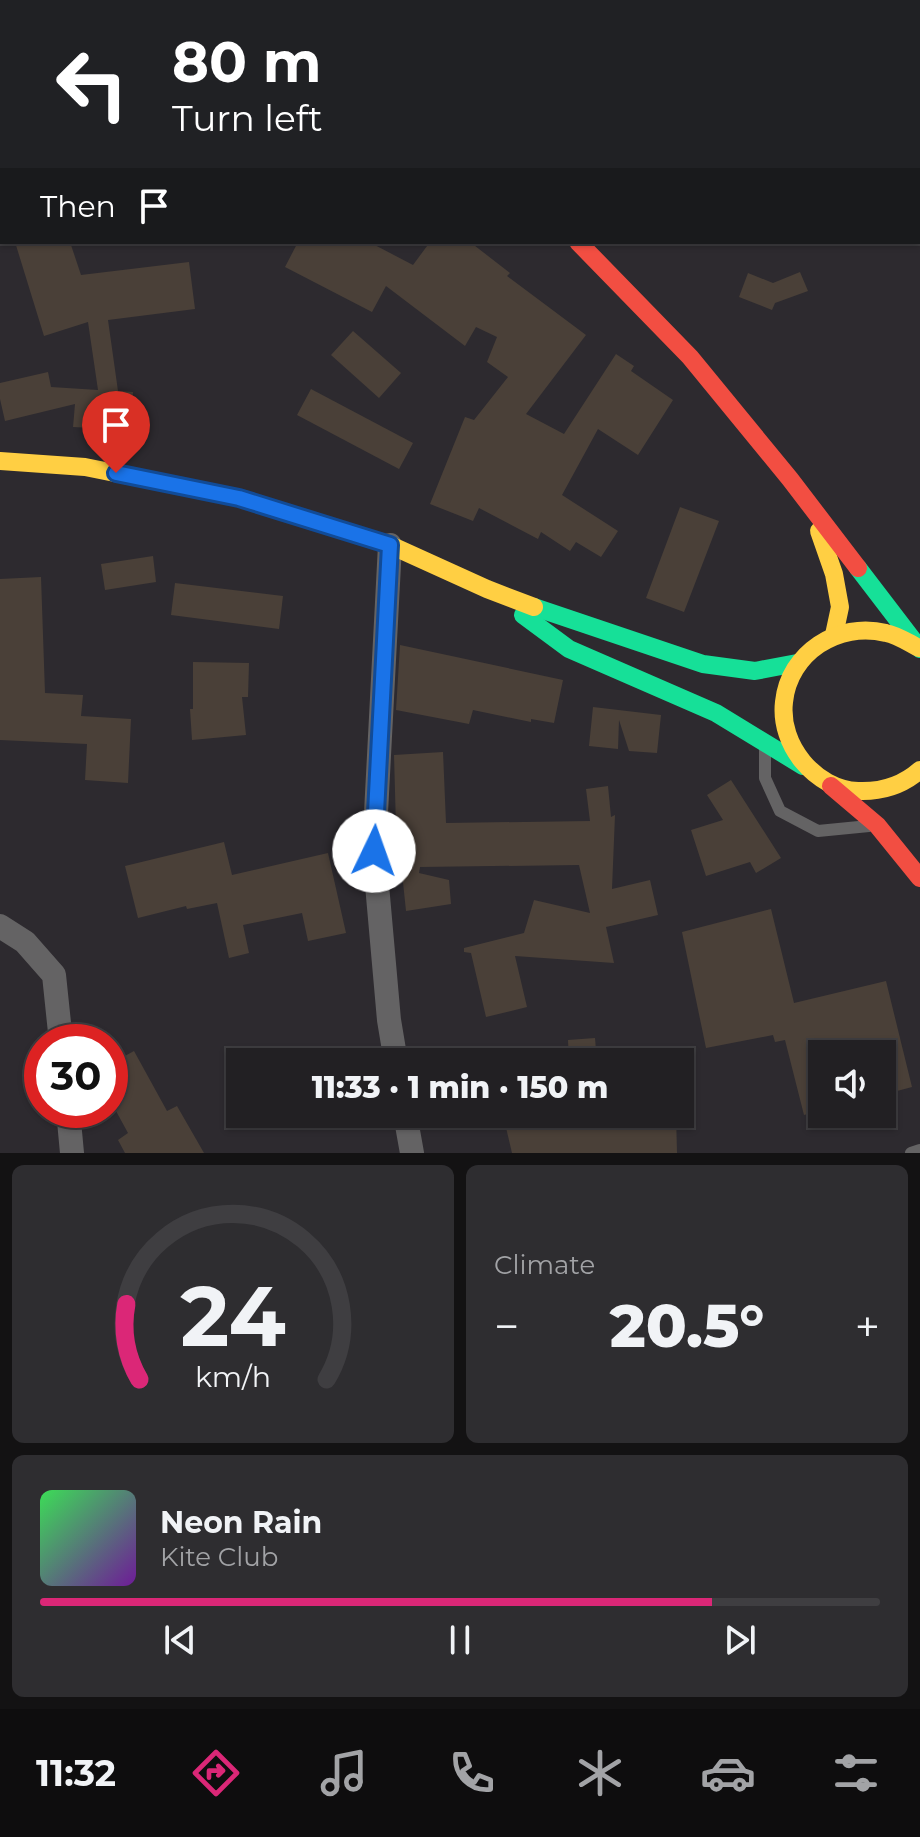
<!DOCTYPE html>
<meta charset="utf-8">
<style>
body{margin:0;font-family:Montserrat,sans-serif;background:#2e2d30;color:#f1f3f6;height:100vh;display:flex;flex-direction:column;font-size:30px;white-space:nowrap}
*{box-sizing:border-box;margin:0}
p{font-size:26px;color:#a2a3a6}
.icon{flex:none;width:44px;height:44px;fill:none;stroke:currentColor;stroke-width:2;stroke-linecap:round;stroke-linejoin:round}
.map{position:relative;height:1153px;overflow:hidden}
.details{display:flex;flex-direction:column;gap:12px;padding:12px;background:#131213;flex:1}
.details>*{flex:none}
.top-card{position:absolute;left:0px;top:0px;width:920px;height:244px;box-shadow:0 2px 6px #0004,0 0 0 2px #3f3e41;background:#202124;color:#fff;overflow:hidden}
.fabs{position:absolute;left:808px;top:1040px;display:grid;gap:16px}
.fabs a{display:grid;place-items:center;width:88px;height:88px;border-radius:0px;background:#222023;box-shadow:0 2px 6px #0004,0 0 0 2px #3f3e41;font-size:40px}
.speed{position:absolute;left:24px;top:1024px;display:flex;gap:16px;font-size:40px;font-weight:700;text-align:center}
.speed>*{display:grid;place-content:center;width:104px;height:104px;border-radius:50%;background:#222023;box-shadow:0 2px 6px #0004,0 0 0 2px #3f3e41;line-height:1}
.speed .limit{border:12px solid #d22;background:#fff;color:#111}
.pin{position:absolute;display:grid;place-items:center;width:68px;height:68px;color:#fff;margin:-82px -34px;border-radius:50% 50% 50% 0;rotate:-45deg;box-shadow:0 0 8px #0007}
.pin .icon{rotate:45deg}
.me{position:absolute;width:88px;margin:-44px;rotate:3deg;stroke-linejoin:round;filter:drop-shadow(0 0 6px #0008)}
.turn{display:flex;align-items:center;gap:28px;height:168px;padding:0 40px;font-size:36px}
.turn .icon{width:104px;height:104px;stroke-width:2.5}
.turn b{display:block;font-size:56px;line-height:68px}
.then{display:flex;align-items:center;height:76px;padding:0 40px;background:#0003;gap:16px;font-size:30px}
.big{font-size:60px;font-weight:800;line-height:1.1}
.details .card{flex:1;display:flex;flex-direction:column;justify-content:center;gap:12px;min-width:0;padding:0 28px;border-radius:12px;background:#2e2d30}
.details .dial{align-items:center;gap:0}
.dial svg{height:208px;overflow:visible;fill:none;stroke:#3f3e41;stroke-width:7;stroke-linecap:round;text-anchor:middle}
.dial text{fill:#f1f3f6;stroke:none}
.song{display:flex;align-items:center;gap:24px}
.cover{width:96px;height:96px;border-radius:12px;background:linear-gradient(135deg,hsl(130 70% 55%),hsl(280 70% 35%))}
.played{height:8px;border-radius:4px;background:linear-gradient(90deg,#db2777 80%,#3f3e41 80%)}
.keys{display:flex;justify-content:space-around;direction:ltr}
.heat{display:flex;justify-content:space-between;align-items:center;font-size:44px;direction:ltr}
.details .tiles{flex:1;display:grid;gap:12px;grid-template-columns:1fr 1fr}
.card:last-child{grid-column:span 2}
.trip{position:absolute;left:226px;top:1048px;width:468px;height:80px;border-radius:0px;background:#222023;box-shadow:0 2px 6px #0004,0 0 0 2px #3f3e41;font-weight:800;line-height:80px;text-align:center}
.tabs{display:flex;height:128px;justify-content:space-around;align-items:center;background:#0e0d0e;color:#a2a3a6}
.tabs .icon{width:56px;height:56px}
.tabs .active{color:#db2777}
.tabs b{font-size:36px;color:#f1f3f6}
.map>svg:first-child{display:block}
</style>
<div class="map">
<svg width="920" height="1153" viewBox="0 0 920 1153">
<rect width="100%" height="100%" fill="#2d2a2f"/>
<!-- building -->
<g fill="#4a4038">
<polygon points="15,242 70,242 81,275 189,262 195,309 108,320 118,391 133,392 131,430 73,427 75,404 5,421 0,399 0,383 48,372 51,387 98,390 88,322 44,336"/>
<polygon points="298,242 369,242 413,265 430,242 470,242 510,273 507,276 586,335 526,414 564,434 616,354 634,366 631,371 673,400 638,455 598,429 562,495 618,531 601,557 576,542 570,551 541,532 538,539 479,508 473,521 430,504 465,417 474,420 508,377 487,362 497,337 476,327 465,346 386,286 372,312 285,267"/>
<polygon points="800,272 808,291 775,303 772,310 739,297 748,273 773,283"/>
<polygon points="353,331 401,373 379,398 331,355"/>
<polygon points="311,389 413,443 399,469 297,415"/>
<polygon points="680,507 719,521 684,612 646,598"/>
<polygon points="153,556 156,582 105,590 101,564"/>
<polygon points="41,577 45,693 83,695 81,716 131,719 128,783 85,780 87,744 0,740 0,579"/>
<polygon points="175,583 283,596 279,629 171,615"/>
<polygon points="400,645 563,680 554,723 531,719 531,722 473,710 469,724 396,710"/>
<polygon points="193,662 249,663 248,697 242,697 246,735 192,740 190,709 193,709"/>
<polygon points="593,707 661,715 657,753 629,751 619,720 618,749 589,746"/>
<polygon points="443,752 446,823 590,821 586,789 608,786 611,817 615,815 612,889 650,880 658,915 606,927 614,963 515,956 527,1007 486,1017 471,953 464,952 464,948 524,933 534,900 590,913 579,865 420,867 419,873 449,880 451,904 406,911 401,863 397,863 394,755"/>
<polygon points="731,780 781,858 756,873 750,862 706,876 691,830 723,820 707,795"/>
<polygon points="224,842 232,875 328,853 346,933 308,941 302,913 243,925 249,953 229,958 217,903 187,909 186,906 138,918 125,866"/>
<polygon points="771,909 794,1003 886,981 912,1087 882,1095 882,1054 822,1054 822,1110 804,1115 785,1040 775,1042 773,1035 706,1048 682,932"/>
<polygon points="595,1038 597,1062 569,1062 568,1040"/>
<polygon points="134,1051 167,1111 177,1106 204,1153 125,1153 118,1140 128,1133 110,1100 110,1064"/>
<polygon points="524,1114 676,1114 677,1153 512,1153 504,1119"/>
</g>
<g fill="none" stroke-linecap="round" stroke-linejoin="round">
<!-- lane -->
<g stroke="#646364" stroke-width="12">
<polyline points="765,746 765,778 780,811 818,831 869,826"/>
<polyline points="911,1153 920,1150"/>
</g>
<!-- street -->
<g stroke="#646364" stroke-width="24">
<polyline points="390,545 374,851 389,1020 396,1062"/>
<polyline points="0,926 25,942 54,975 61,1042"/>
<polyline points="68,1110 72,1153"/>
<polyline points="405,1114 412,1153"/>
</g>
<!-- fast -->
<g stroke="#16e098" stroke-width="18">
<polyline points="858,568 920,649"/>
<polyline points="534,607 703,664 755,671 797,663"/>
<polyline points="523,615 569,649 716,713 803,766"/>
</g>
<!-- slow -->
<g stroke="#ffcf43" stroke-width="18">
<polyline points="340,0 342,2"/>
<polyline points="0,461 85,467 239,498 390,545 487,589 534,607"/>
<polyline points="819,531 834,574 840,607 834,635"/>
<path d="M919 648C909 643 897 635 886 633 838 621 789 653 784 702 779 745 815 789 858 791 881 792 903 785 920 770"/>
</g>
<!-- jam -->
<g stroke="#f24e42" stroke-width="18">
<polyline points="578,242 690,357 790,479 858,568"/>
<polyline points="831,786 877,825 920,878"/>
</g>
</g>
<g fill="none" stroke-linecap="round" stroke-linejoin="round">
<defs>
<polyline id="route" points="116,473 239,498 390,545 374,851"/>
</defs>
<!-- route casing -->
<use href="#route" stroke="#114b97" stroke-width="20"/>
<!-- route -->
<use href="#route" stroke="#1a73e8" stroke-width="14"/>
</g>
</svg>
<div class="fabs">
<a><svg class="icon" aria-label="sound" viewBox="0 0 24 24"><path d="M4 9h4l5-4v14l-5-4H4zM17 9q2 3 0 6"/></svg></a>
</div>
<div class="speed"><div class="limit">30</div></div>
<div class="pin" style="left:116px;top:473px;background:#d93025"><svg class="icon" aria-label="arrive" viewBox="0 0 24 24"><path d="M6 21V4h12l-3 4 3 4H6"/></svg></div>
<svg class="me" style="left:374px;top:851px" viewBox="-20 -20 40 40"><circle r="19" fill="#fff"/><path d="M0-13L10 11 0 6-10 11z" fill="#1a73e8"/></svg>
<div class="trip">11:33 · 1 min · 150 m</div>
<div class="top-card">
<div class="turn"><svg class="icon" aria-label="left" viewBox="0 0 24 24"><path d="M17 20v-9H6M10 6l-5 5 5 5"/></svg><div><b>80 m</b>Turn left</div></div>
<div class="then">Then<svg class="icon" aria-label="arrive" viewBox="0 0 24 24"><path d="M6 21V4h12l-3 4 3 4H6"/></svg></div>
</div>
</div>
<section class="details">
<div class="tiles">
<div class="card dial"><svg viewBox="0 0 100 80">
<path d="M14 69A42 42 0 1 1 86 69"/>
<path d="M14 69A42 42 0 0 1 9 40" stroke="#db2777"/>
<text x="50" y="56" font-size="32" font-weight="700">24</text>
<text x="50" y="72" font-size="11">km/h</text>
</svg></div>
<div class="card"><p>Climate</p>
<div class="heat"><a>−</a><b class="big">20.5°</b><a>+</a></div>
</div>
<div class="card">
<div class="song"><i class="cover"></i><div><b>Neon Rain</b><p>Kite Club</p></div></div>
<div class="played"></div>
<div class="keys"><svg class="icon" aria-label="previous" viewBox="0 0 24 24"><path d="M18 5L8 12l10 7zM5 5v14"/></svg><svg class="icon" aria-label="pause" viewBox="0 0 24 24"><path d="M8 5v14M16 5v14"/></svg><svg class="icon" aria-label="next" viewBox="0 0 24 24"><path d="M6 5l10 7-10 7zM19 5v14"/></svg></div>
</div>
</div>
</section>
<nav class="tabs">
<b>11:32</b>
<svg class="icon active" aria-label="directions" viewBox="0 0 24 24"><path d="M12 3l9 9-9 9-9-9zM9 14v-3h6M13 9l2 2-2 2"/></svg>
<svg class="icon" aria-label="music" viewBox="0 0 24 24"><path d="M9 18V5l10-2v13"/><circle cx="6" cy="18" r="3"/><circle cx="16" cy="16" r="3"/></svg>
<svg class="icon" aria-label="phone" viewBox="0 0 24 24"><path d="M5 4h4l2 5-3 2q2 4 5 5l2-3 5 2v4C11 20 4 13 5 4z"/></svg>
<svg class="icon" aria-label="climate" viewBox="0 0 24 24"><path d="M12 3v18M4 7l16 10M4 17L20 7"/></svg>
<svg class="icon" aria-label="car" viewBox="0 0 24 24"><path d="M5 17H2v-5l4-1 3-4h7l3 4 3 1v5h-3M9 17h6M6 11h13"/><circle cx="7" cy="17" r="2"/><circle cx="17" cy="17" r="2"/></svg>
<svg class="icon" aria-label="filters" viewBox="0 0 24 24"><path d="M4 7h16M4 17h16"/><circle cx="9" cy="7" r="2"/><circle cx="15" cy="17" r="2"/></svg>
</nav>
